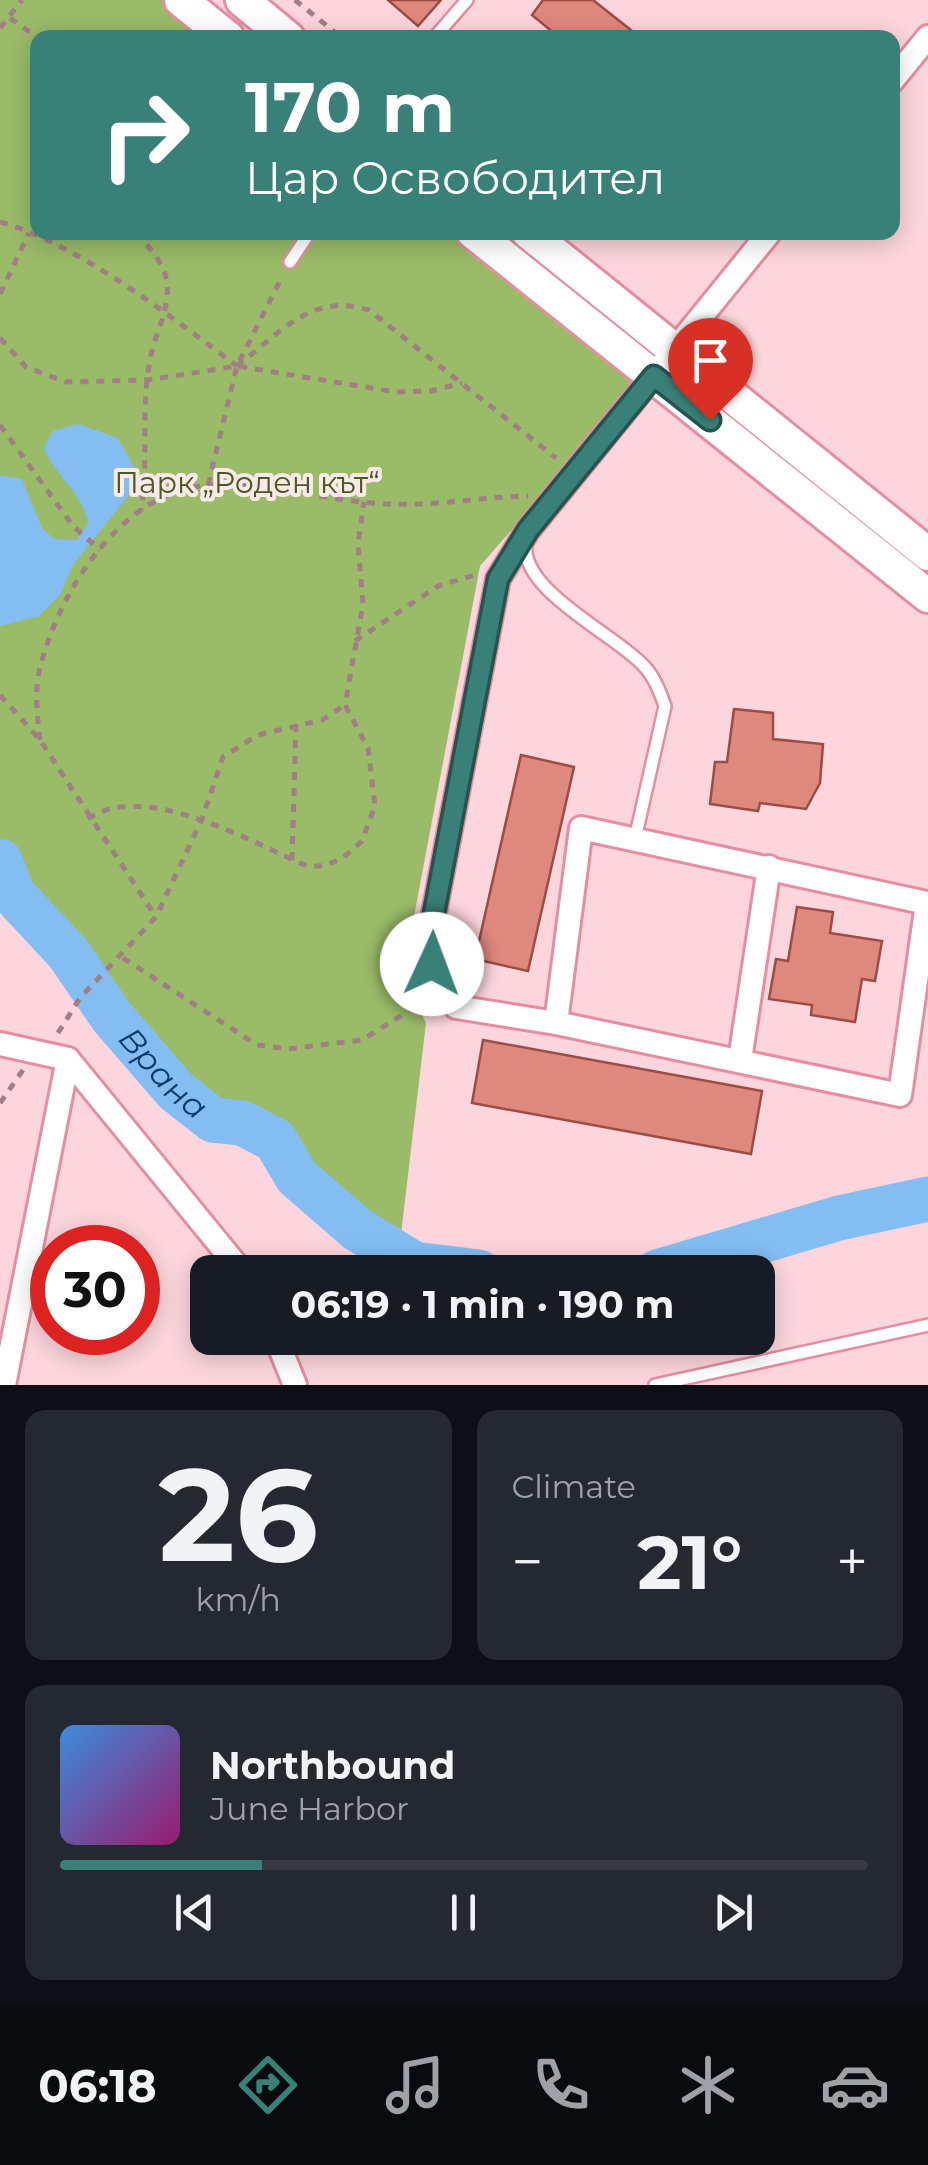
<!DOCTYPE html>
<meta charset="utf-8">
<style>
body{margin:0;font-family:Montserrat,sans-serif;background:#242831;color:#f1f3f6;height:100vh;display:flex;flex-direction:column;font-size:38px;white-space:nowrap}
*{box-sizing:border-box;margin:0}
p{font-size:32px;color:#9ea1a6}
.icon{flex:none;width:55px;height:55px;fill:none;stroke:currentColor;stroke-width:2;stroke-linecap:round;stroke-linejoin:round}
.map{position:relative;height:1385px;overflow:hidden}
.sheet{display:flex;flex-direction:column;gap:25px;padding:25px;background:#0d0f14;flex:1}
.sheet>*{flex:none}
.banner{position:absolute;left:30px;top:30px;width:870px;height:210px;border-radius:20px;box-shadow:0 5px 25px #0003;background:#398079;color:#fff;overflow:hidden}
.speed{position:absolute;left:30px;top:1225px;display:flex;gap:20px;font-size:50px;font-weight:700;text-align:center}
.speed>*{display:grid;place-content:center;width:130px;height:130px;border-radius:50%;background:#171b24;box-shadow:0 5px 25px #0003;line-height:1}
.speed .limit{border:15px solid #d22;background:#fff;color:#111}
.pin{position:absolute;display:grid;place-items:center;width:85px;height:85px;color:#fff;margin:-102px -42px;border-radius:50% 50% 50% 0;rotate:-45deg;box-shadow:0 0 10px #0007}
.pin .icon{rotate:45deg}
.me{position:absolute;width:110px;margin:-55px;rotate:2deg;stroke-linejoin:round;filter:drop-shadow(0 0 8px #0008)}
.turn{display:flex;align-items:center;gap:35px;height:210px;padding:0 50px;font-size:45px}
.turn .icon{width:130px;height:130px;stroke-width:2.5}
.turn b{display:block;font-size:70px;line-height:85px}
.big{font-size:75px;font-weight:700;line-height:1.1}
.sheet .tile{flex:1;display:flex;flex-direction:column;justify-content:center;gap:15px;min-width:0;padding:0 35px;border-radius:20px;background:#242831}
.sheet .dial{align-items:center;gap:0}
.dial b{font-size:130px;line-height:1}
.song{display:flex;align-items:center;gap:30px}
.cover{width:120px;height:120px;border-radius:15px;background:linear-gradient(135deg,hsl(210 70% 55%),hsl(320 70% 35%))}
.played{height:10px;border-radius:5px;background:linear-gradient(90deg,#398079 25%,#363941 25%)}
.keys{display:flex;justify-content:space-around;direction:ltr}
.heat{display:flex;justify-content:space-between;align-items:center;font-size:55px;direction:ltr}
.sheet .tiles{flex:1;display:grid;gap:25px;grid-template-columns:1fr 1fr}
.tile:last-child{grid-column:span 2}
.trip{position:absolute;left:190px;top:1255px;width:585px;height:100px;border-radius:20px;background:#171b24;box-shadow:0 5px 25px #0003;font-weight:700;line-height:100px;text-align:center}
.menu{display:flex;height:160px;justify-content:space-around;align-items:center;background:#090b0e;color:#9ea1a6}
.menu .icon{width:70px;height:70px}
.menu .on{color:#398079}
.menu b{font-size:45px;color:#f1f3f6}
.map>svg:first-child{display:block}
</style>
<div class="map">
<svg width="928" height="1385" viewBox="0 0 928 1385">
<rect width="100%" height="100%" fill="#fcd6dc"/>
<!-- green -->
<path fill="#9abb68" d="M0 0H163L210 37 38 38V232L457 233 643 380 480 566 403 975 426 1023 399 1251C292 1180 184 1097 99 1002 60 958 26 899 0 847Z"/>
<!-- water -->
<path fill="#83bdf2" d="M78 424 118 438 134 467 128 496 73 565 60 595 39 616 0 626V475L22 479 42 528 54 539 77 540 88 523C83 493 55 476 44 448L53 431Z"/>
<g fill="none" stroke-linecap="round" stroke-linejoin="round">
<!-- river -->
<g stroke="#83bdf2" stroke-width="45">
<path id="s1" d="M0 861 13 894 68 953 112 1017 176 1091 213 1120 242 1123 275 1140 297 1177 357 1229 414 1264 479 1272"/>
<polyline points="657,1272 839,1218 928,1199"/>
</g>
</g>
<!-- building -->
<g fill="#df887e" stroke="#9c4c45" stroke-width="2.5">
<polygon points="388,0 441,0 418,26"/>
<polygon points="543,0 593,0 641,38 560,38 532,15"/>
<polygon points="734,709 773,713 773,739 823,744 820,783 806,809 760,803 758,811 710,804 715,762 727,762"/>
<polygon points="521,755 574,767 528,971 475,959"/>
<polygon points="797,907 833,912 830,933 882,941 875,981 862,979 855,1022 811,1015 812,1005 769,999 776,959 788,961"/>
<polygon points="483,1040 762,1091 751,1154 472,1103"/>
</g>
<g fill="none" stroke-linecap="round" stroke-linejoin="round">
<defs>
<g id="lane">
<polyline points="434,38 467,0"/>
<polyline points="290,262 310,232"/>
<path d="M526 544C520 590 614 634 643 665 654 676 660 692 665 706L635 839"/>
<polyline points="655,1385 928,1325"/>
</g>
<g id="street">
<polyline points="892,81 928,37"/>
<polyline points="556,1023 581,828 927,903 900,1095 556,1023 456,1007 440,992 431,964 430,934 498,579 528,530 770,232"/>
<polyline points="0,1044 68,1059 242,1272"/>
<polyline points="740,1060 769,867"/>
<polyline points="276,1338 295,1385"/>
<polyline points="4,1385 68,1059"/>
</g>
<g id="secondary">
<polyline points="181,0 228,38"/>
<polyline points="242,0 288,38"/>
<polyline points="473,232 928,596"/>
<polyline points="528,232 928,554"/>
</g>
</defs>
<!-- lane casing -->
<use href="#lane" stroke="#e68ea0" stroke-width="16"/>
<!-- street casing -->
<use href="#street" stroke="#e68ea0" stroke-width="28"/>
<!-- secondary casing -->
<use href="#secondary" stroke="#e68ea0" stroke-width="38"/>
<!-- path -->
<g stroke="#a27e85" stroke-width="5" stroke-dasharray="8 8" stroke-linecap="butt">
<polyline points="295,0 342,38"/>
<polyline points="10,18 38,38"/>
<polyline points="0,28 22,0"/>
<path d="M0 222C77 243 173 318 237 366"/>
<path d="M137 232C146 244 159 258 164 271 175 299 157 328 151 355 140 406 149 459 141 510"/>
<polyline points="0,294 29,233"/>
<polyline points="0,338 26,367 66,382 148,380 237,366 396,392 431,391 462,383"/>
<path d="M237 366C280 333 311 292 369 310L556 458"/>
<polyline points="0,425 73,526 100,550"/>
<polyline points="208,485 237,366 282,277"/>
<polyline points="355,641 438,586 475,575"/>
<polyline points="0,695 40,740 156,917"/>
<path d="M40 740C37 714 34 689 41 664 61 589 122 491 209 485 266 481 332 503 391 504 436 506 482 497 528 496"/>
<path d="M88 819C143 779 253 843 307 866H324L343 858 362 841 375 806 368 748 345 705 363 604 358 544 364 502"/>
<polyline points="292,860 296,725"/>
<polyline points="123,958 257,1045 288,1049 362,1040 420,1004"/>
<polyline points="58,1033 80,998 156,917 202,819 223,757 258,735 322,720 345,705"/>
<polyline points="0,1103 23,1070"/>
</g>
<!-- lane -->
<use href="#lane" stroke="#fff" stroke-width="11"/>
<!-- street -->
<use href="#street" stroke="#fff" stroke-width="22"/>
<!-- secondary -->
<use href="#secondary" stroke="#fff" stroke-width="32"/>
</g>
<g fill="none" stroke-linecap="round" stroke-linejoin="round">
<defs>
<polyline id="route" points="432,964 430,934 498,579 528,530 654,376 710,420"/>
</defs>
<!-- route casing -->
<use href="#route" stroke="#25534f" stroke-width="25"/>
<!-- route -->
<use href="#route" stroke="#398079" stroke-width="18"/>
</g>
<g text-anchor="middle" stroke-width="8" stroke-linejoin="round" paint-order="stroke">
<!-- park labels -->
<g font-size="30" fill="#475d20" stroke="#fce8eb">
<text x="247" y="493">Парк „Роден кът“</text>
</g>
<!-- water labels -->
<g font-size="32" font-style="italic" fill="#053f69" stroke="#fce8eb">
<text dy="11" stroke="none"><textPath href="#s1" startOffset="270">Врана</textPath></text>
</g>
</g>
</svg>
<div class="speed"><div class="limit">30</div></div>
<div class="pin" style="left:710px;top:420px;background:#d93025"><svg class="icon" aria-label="arrive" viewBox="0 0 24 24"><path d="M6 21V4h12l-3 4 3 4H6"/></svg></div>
<svg class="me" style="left:432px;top:964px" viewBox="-20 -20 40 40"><circle r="19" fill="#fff"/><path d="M0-13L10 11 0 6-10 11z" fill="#398079"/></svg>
<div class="trip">06:19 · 1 min · 190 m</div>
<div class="banner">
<div class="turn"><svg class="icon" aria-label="right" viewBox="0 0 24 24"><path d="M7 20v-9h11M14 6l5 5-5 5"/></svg><div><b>170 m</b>Цар Освободител</div></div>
</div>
</div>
<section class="sheet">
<div class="tiles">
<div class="tile dial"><b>26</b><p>km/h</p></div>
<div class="tile"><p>Climate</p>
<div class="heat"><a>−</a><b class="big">21°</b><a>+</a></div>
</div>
<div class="tile">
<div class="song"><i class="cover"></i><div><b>Northbound</b><p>June Harbor</p></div></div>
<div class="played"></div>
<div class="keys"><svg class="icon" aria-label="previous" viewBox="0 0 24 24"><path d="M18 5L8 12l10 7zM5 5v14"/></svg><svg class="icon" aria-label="pause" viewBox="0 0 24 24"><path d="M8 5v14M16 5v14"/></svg><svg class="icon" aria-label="next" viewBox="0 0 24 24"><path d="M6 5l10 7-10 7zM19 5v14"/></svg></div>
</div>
</div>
</section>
<nav class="menu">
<b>06:18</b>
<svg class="icon on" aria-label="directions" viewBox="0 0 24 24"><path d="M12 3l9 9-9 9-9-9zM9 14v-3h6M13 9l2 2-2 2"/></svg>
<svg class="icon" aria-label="music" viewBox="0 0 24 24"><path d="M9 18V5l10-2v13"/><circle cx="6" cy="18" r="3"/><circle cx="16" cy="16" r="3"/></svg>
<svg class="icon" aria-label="phone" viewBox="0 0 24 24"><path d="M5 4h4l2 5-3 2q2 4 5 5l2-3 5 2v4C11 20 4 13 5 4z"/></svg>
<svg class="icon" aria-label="climate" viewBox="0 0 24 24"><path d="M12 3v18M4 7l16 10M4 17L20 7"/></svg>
<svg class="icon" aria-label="car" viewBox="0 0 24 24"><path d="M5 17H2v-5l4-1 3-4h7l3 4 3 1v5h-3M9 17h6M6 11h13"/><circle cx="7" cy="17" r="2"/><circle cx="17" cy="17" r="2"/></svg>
</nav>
